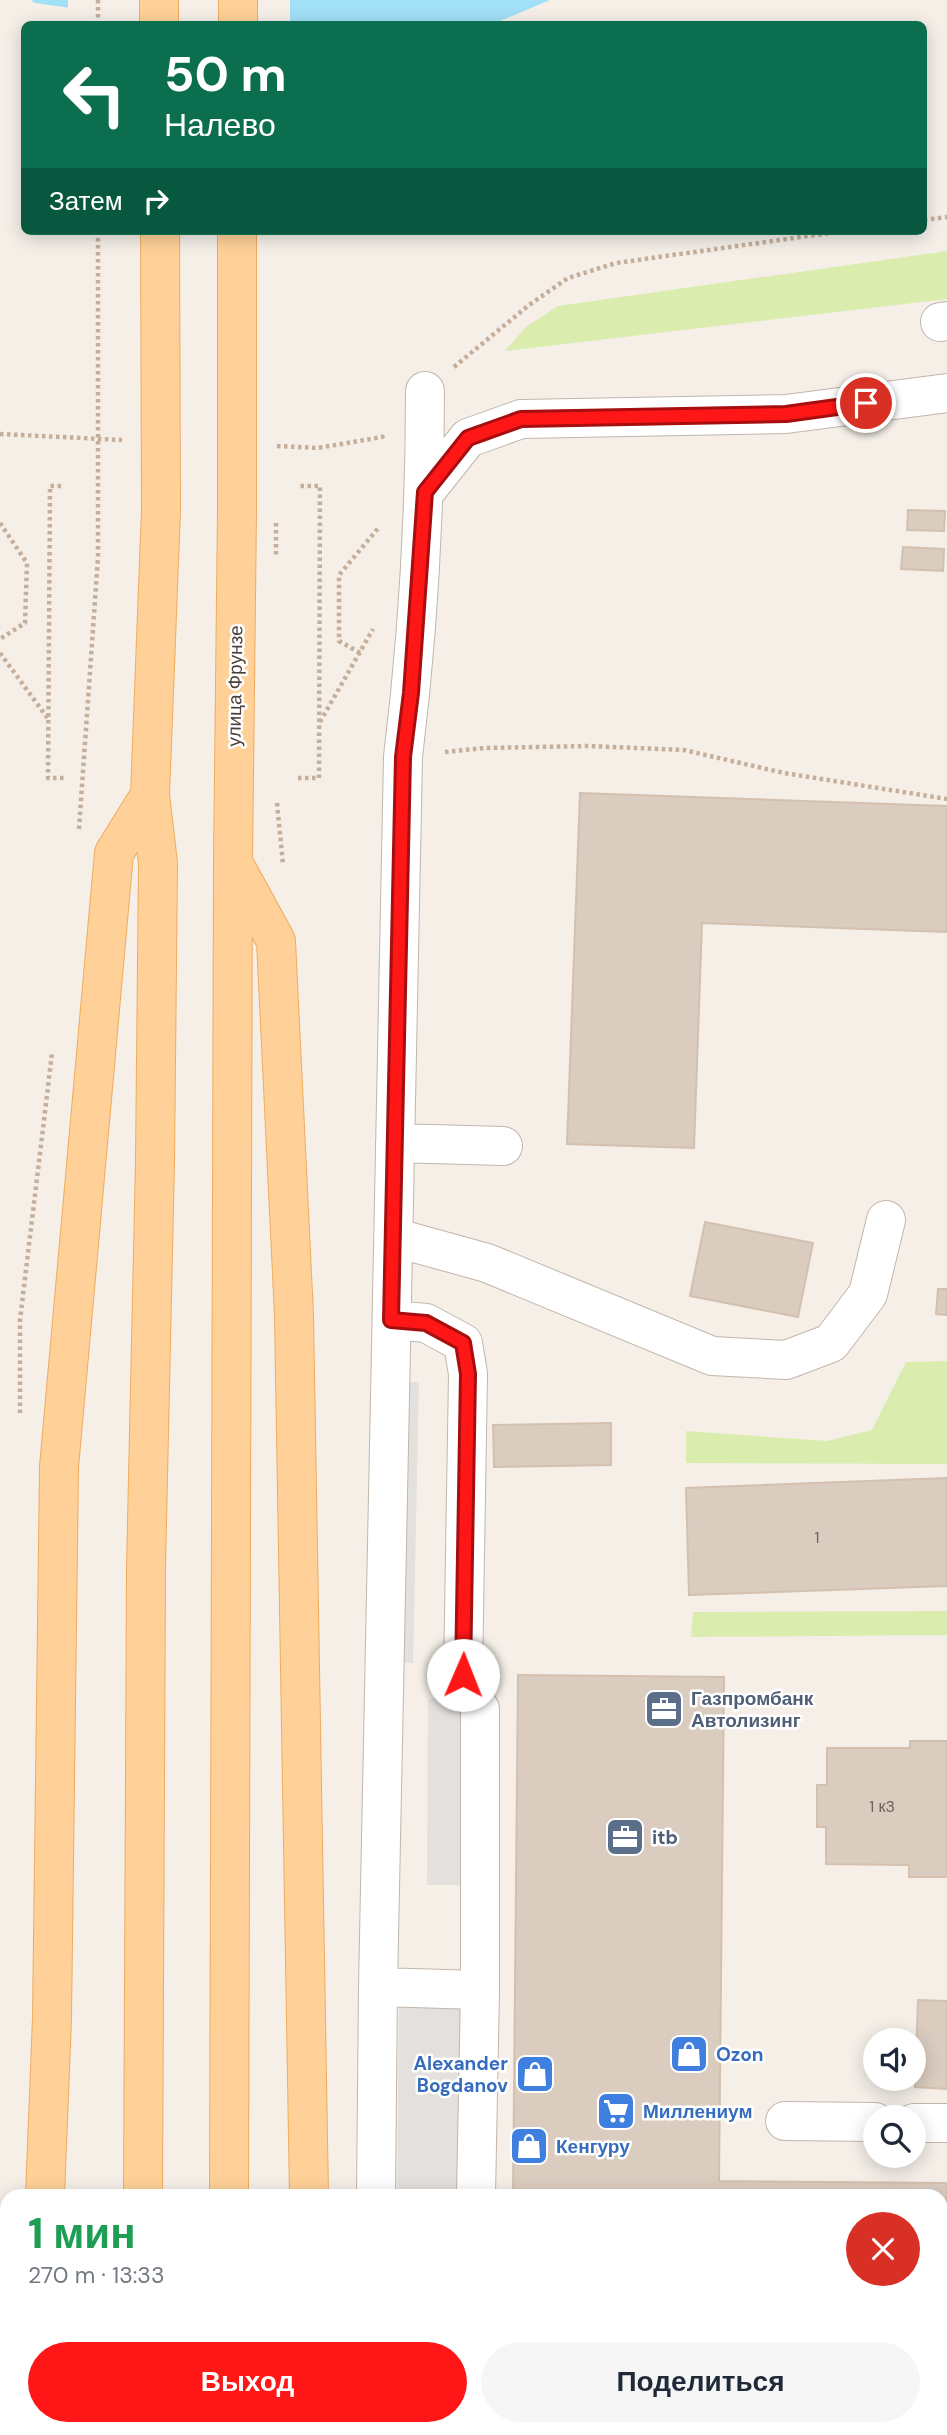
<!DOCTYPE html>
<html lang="ru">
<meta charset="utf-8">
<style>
body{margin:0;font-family:"DM Sans",sans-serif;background:#f6f6f7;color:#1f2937;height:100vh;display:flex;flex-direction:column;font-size:26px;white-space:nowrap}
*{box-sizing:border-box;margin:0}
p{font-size:23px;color:#747a83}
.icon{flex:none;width:38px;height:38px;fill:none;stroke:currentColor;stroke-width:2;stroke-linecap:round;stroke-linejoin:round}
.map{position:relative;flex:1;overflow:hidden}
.side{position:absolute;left:0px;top:2189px;width:948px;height:247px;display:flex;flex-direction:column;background:#fff;border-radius:21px 21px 0 0;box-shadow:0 4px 18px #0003}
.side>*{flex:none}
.hud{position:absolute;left:21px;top:21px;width:906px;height:214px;border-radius:10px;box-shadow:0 4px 18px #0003;background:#0b6e4f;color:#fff;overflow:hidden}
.tools{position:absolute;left:863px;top:2028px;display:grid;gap:14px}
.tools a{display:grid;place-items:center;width:63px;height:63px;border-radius:50%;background:#fff;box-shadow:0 4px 18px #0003;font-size:35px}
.pin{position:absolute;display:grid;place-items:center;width:60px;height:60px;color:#fff;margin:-30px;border:4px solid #fff;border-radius:50%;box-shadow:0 2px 7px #0007}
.me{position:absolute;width:77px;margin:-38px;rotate:1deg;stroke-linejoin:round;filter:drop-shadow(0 0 5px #0008)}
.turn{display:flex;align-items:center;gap:24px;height:147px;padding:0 28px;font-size:32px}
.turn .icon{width:91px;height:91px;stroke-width:2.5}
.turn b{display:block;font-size:49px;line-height:60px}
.then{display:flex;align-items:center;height:66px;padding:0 28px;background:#0003;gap:14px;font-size:26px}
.round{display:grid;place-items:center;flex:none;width:74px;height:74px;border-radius:37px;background:#f6f6f7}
.head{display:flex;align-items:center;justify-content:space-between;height:119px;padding:0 28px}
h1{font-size:42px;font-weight:800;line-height:52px;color:#1e9e55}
.action{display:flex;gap:14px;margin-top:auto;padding:14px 28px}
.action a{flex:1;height:80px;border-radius:42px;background:#ff1617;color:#fff;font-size:28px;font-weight:800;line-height:80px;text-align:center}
.action a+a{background:#f6f6f7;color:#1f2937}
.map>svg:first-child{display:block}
</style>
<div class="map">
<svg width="947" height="2435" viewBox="0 0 947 2435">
<rect width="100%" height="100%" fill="#f5efe8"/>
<path fill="#daecae" d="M 947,251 L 947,299 L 505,351 L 526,327 L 558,306 Z
M 947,1361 L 947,1464 L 686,1463 L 686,1431 L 827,1441 L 872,1430 L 906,1362 Z
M 947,1611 L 947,1635 L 691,1637 L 693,1612 Z"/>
<path fill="#e3e0dd" d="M 392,1382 L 419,1382 L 413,1663 L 387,1663 Z
M 428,1699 L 479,1699 L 477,1885 L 427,1885 Z
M 399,1999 L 462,1999 L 460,2196 L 397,2196 Z
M 394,2429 L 458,2429 L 458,2435 L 394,2435 Z"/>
<path fill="#a1e0f6" d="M 31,0 L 550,0 L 493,24 L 185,24 L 35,3 Z"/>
<path fill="#f5efe8" d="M 68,0 L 290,0 L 290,24 L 160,24 L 68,12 Z"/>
<path fill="#dbccc0" stroke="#d3c0af" stroke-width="2" d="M 908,510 L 945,511 L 944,531 L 907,530 Z
M 903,547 L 944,549 L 943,571 L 901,569 Z
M 580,793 L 947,806 L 947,932 L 702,923 L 694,1148 L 567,1144 Z
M 705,1222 L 813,1243 L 798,1317 L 690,1296 Z
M 938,1289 L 947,1289 L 947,1315 L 936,1314 Z
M 611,1423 L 611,1465 L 494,1467 L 493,1425 Z
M 947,1478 L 947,1586 L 689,1595 L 686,1488 Z
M 518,1675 L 724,1677 L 719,2181 L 947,2183 L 946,2418 L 942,2418 L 942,2196 L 513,2196 Z
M 910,1741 L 947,1741 L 947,1877 L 909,1877 L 909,1865 L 826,1864 L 826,1827 L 817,1827 L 817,1785 L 827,1785 L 827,1748 L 910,1748 Z
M 918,2000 L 947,2001 L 947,2089 L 915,2087 Z
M 942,2418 L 946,2418 L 946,2435 L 716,2435 L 716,2429 L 942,2429 Z
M 510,2429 L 716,2429 L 716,2435 L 568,2435 L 568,2431 Z"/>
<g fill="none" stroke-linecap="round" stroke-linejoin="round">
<defs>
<path id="minor" d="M 940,322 L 947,321
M 425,492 L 468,438 L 521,419 L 786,414 L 947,393
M 395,1143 L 503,1146
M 393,1237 L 487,1263 L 712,1356 L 786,1360 L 831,1343 L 868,1294 L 886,1220
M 392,1320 L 426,1323 L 463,1343 L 468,1374 L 463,1675
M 378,1987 L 480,1990
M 785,2121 L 875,2122
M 914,2123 L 947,2123
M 376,2196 L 378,1987 L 403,757 C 418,635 425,513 425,391
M 476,2196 L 480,1990 L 480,1709
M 375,2435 L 375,2429
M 470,2435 L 470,2429"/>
<path id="major" d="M 159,0 L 159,24
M 238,24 L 238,0
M 235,866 L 276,941 L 294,1315 L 309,2196
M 45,2196 L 52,2018 L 59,1467 L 114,853 L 150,795
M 143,2196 L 146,1568 L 155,1161 L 158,863 L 150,795 L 161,510
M 229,2196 L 233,861 L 237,511
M 299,2429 L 302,2435
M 27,2435 L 27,2429
M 59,2435 L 62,2429
M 141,2435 L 141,2429
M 228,2435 L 228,2429"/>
</defs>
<use href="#minor" stroke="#c2b6aa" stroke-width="40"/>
<use href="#major" stroke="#edac5f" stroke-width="40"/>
<path stroke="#c5af9a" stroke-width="4.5" stroke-dasharray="3.5 3.5" stroke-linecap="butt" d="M 98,0 L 98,24
M 924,220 L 947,217
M 454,367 L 529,305 L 568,278 L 616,263 L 844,231
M 0,434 L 122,440
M 277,446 L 318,448 L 382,437 L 385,434
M 61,486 L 50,486 L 48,778 L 67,778
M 0,523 L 27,563 L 25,623 L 0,639
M 0,653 L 49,720
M 360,653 L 339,641 L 339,575 L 380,526
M 320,722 L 373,629
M 445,752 L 484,748 L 588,746 L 684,750 L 784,773 L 947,799
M 298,778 L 319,778 L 320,486 L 300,486
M 277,803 L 283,864
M 79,829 L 98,557
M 20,1413 L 20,1320 L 52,1053
M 0,2385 L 7,2356"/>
<use href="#minor" stroke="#fff" stroke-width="38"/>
<use href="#major" stroke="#ffd198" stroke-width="38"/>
<defs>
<path id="major-bridge" d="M 160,231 L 161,510
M 237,511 L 237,231"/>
</defs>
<use href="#major-bridge" stroke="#edac5f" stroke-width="40" stroke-linecap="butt"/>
<path stroke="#c5af9a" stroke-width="4.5" stroke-dasharray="3.5 3.5" stroke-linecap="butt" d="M 98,231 L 98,557
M 276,523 L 276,557"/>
<use href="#major-bridge" stroke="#ffd198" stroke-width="38"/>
</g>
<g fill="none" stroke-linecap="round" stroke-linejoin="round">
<defs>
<path id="route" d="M 463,1675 L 468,1374 L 463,1343 L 426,1323 L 391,1320 L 403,757 L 411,693 L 425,492 L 468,438 L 521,419 L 786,414 L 866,403"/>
</defs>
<use href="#route" stroke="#a60e0f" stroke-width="18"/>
<use href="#route" stroke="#ff1617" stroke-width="12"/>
</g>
<defs>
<symbol id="office-square" viewBox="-11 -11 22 22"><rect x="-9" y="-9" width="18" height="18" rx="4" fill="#5c6f8a" stroke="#fff"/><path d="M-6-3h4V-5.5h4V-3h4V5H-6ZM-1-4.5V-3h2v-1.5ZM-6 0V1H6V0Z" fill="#fff"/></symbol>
<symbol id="shop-square" viewBox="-11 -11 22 22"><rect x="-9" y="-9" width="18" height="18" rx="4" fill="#3f7fe0" stroke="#fff"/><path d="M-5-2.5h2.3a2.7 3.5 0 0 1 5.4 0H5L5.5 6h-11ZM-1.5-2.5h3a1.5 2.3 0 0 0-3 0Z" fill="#fff"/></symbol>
<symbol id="supermarket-square" viewBox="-11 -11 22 22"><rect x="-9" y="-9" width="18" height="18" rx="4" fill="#3f7fe0" stroke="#fff"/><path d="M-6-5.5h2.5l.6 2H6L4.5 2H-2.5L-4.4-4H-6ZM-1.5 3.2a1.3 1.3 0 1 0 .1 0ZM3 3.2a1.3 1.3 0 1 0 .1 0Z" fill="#fff"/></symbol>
</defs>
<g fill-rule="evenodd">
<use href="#office-square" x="642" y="1687" width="44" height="44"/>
<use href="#office-square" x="603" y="1815" width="44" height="44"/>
<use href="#shop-square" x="667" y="2032" width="44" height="44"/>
<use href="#shop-square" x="513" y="2052" width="44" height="44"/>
<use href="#supermarket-square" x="594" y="2089" width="44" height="44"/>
<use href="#shop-square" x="507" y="2124" width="44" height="44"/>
</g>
<g text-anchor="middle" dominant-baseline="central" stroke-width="5" stroke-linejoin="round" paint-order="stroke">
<g font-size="16" fill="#6e6258">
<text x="817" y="1537">1</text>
<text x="882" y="1806">1 к3</text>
</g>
<g font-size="19" fill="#4a3f36" stroke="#fff">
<text transform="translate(235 686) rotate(-89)">улица Фрунзе</text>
</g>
<g font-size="19" font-weight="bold" fill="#4e5e75" stroke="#fff" text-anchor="start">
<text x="691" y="1698">Газпромбанк<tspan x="691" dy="22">Автолизинг</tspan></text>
<text x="652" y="1837">itb</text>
</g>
<g font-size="19" font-weight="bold" fill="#366cbe" stroke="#fff" text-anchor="start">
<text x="716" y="2054">Ozon</text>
<text x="508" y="2063" text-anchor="end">Alexander<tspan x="508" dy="22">Bogdanov</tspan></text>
<text x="643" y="2111">Миллениум</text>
<text x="556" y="2146">Кенгуру</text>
</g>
</g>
</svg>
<div class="tools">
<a><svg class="icon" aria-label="sound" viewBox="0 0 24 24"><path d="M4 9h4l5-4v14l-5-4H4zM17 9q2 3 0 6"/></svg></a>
<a><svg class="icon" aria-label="search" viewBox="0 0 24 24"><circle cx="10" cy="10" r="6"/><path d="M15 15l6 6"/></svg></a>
</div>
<div class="pin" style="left:866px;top:403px;background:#d93025"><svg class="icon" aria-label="arrive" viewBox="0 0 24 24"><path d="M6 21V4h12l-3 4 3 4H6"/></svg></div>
<svg class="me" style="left:463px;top:1675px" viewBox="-20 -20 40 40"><circle r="19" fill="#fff"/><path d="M0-13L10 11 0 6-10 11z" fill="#ff1617"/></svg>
<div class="hud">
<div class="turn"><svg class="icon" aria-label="left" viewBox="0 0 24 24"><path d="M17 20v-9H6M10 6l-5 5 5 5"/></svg><div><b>50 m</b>Налево</div></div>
<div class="then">Затем<svg class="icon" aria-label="right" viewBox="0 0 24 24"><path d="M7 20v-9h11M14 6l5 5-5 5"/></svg></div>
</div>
<section class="side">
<div class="head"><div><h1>1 мин</h1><p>270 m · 13:33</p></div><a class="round" style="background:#d93025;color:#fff"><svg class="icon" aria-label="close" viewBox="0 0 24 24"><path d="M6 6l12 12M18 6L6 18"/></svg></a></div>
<div class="action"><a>Выход</a><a>Поделиться</a></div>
</section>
</div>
